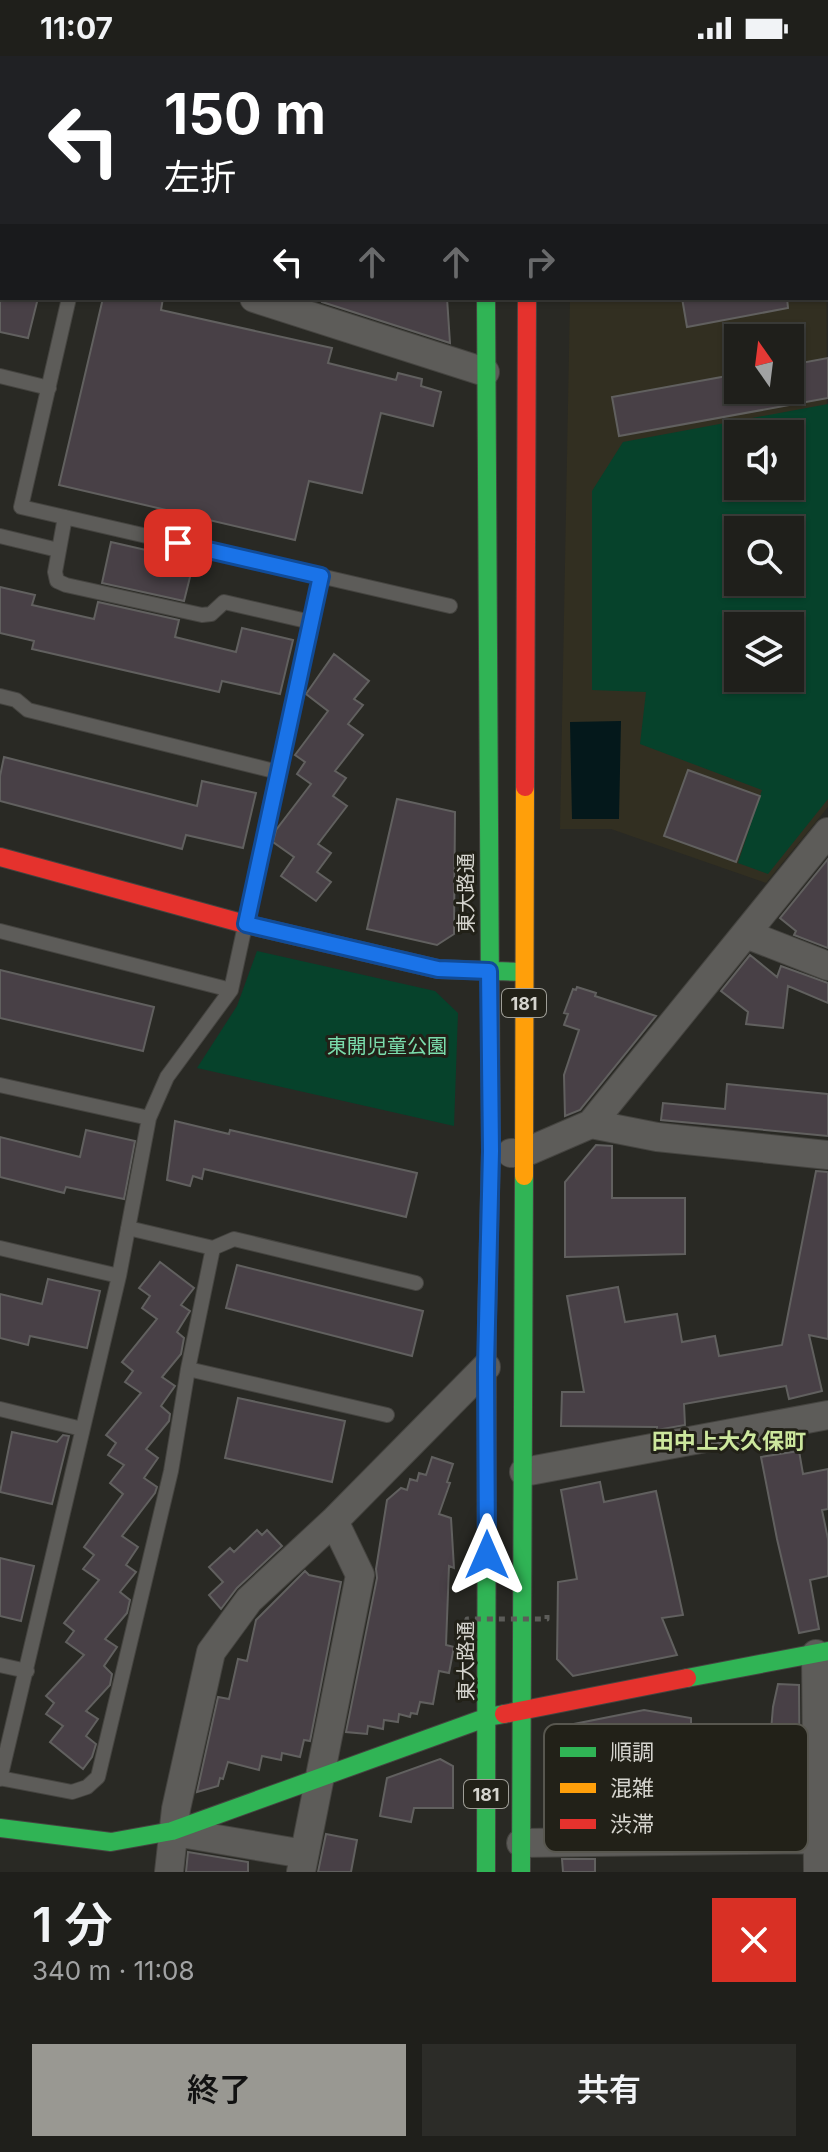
<!DOCTYPE html>
<html lang="ja">
<meta charset="utf-8">
<style>
body{margin:0;font-family:Inter,"Noto Sans JP",sans-serif;background:#2c2c28;color:#f1f3f6;height:100vh;display:flex;flex-direction:column;font-size:30px;white-space:nowrap}
*{box-sizing:border-box;margin:0}
p{font-size:26px;color:#a1a2a3}
.icon{flex:none;width:44px;height:44px;fill:none;stroke:currentColor;stroke-width:2;stroke-linecap:round;stroke-linejoin:round}
.map{position:relative;height:1816px;overflow:hidden}
.drawer{display:flex;flex-direction:column;background:#1f1f1b;flex:1}
.drawer>*{flex:none}
.guide{position:absolute;left:0px;top:0px;width:828px;height:244px;box-shadow:0 2px 6px #0004,0 0 0 2px #3c3d3a;background:#202124;color:#fff;overflow:hidden}
.needle{width:52px;rotate:346deg}
.fabs{position:absolute;left:724px;top:268px;display:grid;gap:16px}
.fabs a{display:grid;place-items:center;width:80px;height:80px;border-radius:0px;background:#1f1f1b;box-shadow:0 2px 6px #0004,0 0 0 2px #3c3d3a;font-size:40px}
.pin{position:absolute;display:grid;place-items:center;width:68px;height:68px;color:#fff;margin:-34px;border-radius:16px;box-shadow:0 4px 12px #0006}
.me{position:absolute;width:88px;margin:-44px;rotate:0deg;stroke-linejoin:round;filter:drop-shadow(0 0 6px #0008)}
.turn{display:flex;align-items:center;gap:28px;height:168px;padding:0 32px;font-size:36px}
.turn .icon{width:104px;height:104px;stroke-width:2.5}
.turn b{display:block;font-size:56px;line-height:68px}
.lanes{display:flex;align-items:center;height:76px;padding:0 32px;background:#0003;justify-content:center;gap:40px;direction:ltr}
.lanes .off{opacity:.35}
.round{display:grid;place-items:center;flex:none;width:84px;height:84px;border-radius:0px;background:#2c2c28}
.headline{display:flex;align-items:center;justify-content:space-between;height:136px;padding:0 32px}
h1{font-size:48px;font-weight:600;line-height:60px}
.primary-button{display:flex;gap:16px;margin-top:auto;padding:16px 32px}
.primary-button a{flex:1;height:92px;border-radius:0px;background:#999892;color:#111;font-size:32px;font-weight:600;line-height:92px;text-align:center}
.primary-button a+a{background:#2c2c28;color:#f1f3f6}
.status{display:flex;justify-content:space-between;align-items:center;height:56px;padding:0 40px;background:#1f1f1b;direction:ltr}
.status svg{height:22px;fill:currentColor}
.map>svg:first-child{display:block}
</style>
<div class="status"><b>11:07</b><svg viewBox="0 0 49 12"><path d="M0 12V9h3v3zM5 12V6h3v6zM10 12V3h3v9zM15 12V0h3v12zM26 1h20v11H26zM47 4h2v5h-2z"/></svg></div>
<div class="map">
<svg width="828" height="1816" viewBox="0 0 828 1816">
<rect width="100%" height="100%" fill="#292924"/>
<path fill="#322f21" fill-rule="evenodd" d="M 826,77 L 828,751 L 766,827 L 611,773 L 560,773 L 570,242 L 826,242 ZM 738,282 L 790,282 L 790,334 L 738,334 ZM 738,378 L 790,378 L 790,430 L 738,430 ZM 738,474 L 790,474 L 790,526 L 738,526 ZM 738,570 L 790,570 L 790,622 L 738,622 Z"/>
<path fill="#06422b" fill-rule="evenodd" d="M 828,348 L 828,743 L 768,818 L 738,807 L 762,734 L 640,688 L 646,636 L 592,634 L 592,435 L 623,386 ZM 738,378 L 790,378 L 790,430 L 738,430 ZM 738,474 L 790,474 L 790,526 L 738,526 ZM 738,570 L 790,570 L 790,622 L 738,622 Z
M 257,895 L 435,935 L 458,957 L 454,1070 L 197,1012 L 237,950 Z"/>
<path fill="#04181b" d="M 621,665 L 619,763 L 572,763 L 570,666 Z"/>
<path fill="#484046" stroke="#61605f" stroke-width="2" d="M 0,242 L 38,242 L 28,282 L 0,276 Z
M 103,242 L 163,242 L 161,254 L 332,292 L 328,307 L 396,324 L 398,317 L 422,323 L 421,330 L 441,336 L 433,370 L 381,357 L 362,437 L 309,425 L 295,484 L 59,429 Z
M 323,242 L 447,242 L 450,287 L 322,246 Z
M 682,242 L 787,242 L 788,252 L 687,271 Z
M 828,302 L 828,342 L 619,380 L 612,341 L 738,318 L 738,334 L 790,334 L 790,309 Z
M 111,486 L 194,505 L 184,545 L 102,527 Z
M 0,531 L 35,539 L 32,549 L 94,563 L 98,546 L 179,564 L 175,581 L 236,596 L 242,572 L 293,584 L 280,638 L 222,625 L 219,636 L 32,593 L 34,585 L 0,577 Z
M 334,598 L 369,625 L 354,643 L 363,649 L 348,668 L 363,679 L 335,715 L 346,722 L 333,740 L 347,750 L 318,788 L 331,797 L 317,816 L 331,826 L 316,845 L 281,820 L 294,801 L 273,786 L 276,774 L 311,728 L 297,718 L 305,706 L 295,699 L 328,655 L 306,638 Z
M 4,701 L 197,750 L 202,725 L 256,737 L 243,792 L 186,779 L 182,793 L 0,745 L 0,720 Z
M 688,714 L 760,740 L 736,806 L 664,780 Z
M 397,743 L 455,756 L 454,878 L 437,889 L 367,873 Z
M 828,803 L 828,892 L 794,879 L 796,875 L 780,862 Z
M 750,899 L 777,921 L 781,910 L 828,927 L 828,947 L 788,930 L 783,972 L 746,968 L 748,956 L 721,935 Z
M 0,914 L 154,951 L 143,995 L 0,962 Z
M 577,931 L 596,937 L 595,940 L 656,960 L 580,1054 L 565,1060 L 564,1019 L 579,974 L 564,969 L 568,958 L 564,957 L 573,933 L 576,934 Z
M 727,1028 L 828,1038 L 828,1080 L 661,1064 L 663,1047 L 725,1053 Z
M 175,1065 L 229,1078 L 230,1074 L 417,1117 L 406,1161 L 204,1113 L 202,1123 L 193,1120 L 190,1130 L 167,1124 Z
M 86,1074 L 135,1085 L 124,1143 L 66,1131 L 64,1137 L 0,1121 L 0,1081 L 80,1101 Z
M 596,1089 L 612,1090 L 612,1142 L 685,1142 L 685,1198 L 565,1201 L 565,1126 Z
M 816,1115 L 828,1116 L 828,1283 L 809,1279 L 822,1335 L 789,1343 L 786,1330 L 684,1348 L 685,1369 L 657,1374 L 657,1371 L 561,1370 L 562,1336 L 584,1336 L 567,1240 L 618,1231 L 625,1266 L 677,1258 L 682,1286 L 715,1280 L 719,1300 L 782,1289 Z
M 160,1206 L 194,1232 L 181,1249 L 190,1255 L 177,1276 L 184,1282 L 181,1298 L 162,1321 L 175,1330 L 161,1350 L 170,1358 L 169,1365 L 146,1393 L 158,1402 L 144,1422 L 157,1431 L 155,1437 L 122,1480 L 138,1491 L 126,1509 L 136,1516 L 120,1536 L 130,1544 L 127,1557 L 105,1583 L 117,1591 L 104,1610 L 112,1618 L 110,1629 L 86,1655 L 98,1663 L 86,1680 L 96,1688 L 92,1701 L 83,1713 L 50,1686 L 63,1670 L 46,1658 L 54,1647 L 46,1640 L 84,1599 L 66,1586 L 74,1575 L 64,1567 L 99,1524 L 83,1513 L 94,1499 L 84,1491 L 123,1438 L 110,1427 L 124,1409 L 108,1399 L 116,1387 L 106,1379 L 141,1337 L 125,1326 L 133,1315 L 122,1306 L 157,1263 L 142,1252 L 150,1240 L 139,1232 Z
M 237,1209 L 423,1255 L 412,1300 L 226,1252 Z
M 48,1223 L 100,1235 L 87,1292 L 30,1280 L 28,1289 L 0,1282 L 0,1238 L 42,1248 Z
M 238,1342 L 345,1365 L 332,1426 L 225,1402 Z
M 12,1376 L 57,1386 L 63,1379 L 69,1380 L 52,1448 L 0,1436 Z
M 799,1395 L 803,1418 L 828,1413 L 828,1453 L 822,1454 L 828,1483 L 828,1520 L 810,1524 L 819,1573 L 799,1577 L 777,1483 L 761,1401 Z
M 432,1401 L 453,1408 L 447,1426 L 450,1427 L 439,1458 L 451,1462 L 454,1512 L 449,1510 L 446,1589 L 454,1591 L 449,1617 L 439,1615 L 433,1648 L 420,1646 L 417,1658 L 411,1657 L 410,1661 L 399,1658 L 398,1666 L 384,1664 L 383,1673 L 368,1670 L 367,1678 L 346,1676 L 377,1522 L 376,1513 L 387,1444 L 401,1432 L 407,1434 L 410,1423 L 417,1425 L 419,1417 L 426,1419 Z
M 600,1426 L 604,1446 L 656,1435 L 683,1559 L 662,1562 L 677,1599 L 573,1620 L 557,1603 L 558,1526 L 577,1523 L 561,1434 Z
M 257,1474 L 262,1479 L 267,1474 L 282,1490 L 237,1532 L 221,1553 L 209,1539 L 223,1526 L 209,1511 L 230,1492 L 234,1496 Z
M 0,1502 L 34,1510 L 21,1565 L 0,1560 Z
M 305,1515 L 309,1519 L 341,1526 L 310,1685 L 304,1684 L 300,1701 L 282,1697 L 281,1704 L 262,1700 L 259,1714 L 228,1706 L 223,1723 L 220,1722 L 218,1730 L 197,1736 L 218,1641 L 229,1643 L 238,1603 L 247,1605 L 256,1564 Z
M 778,1628 L 799,1629 L 800,1758 L 762,1759 L 762,1748 L 730,1749 L 729,1699 L 769,1698 L 773,1651 Z
M 644,1654 L 691,1662 L 692,1766 L 664,1767 L 664,1754 L 594,1743 L 594,1769 L 562,1769 L 561,1739 L 546,1736 L 546,1725 L 609,1722 L 561,1683 L 574,1668 Z
M 440,1703 L 453,1710 L 453,1752 L 414,1752 L 411,1766 L 380,1760 L 387,1722 Z
M 326,1778 L 357,1784 L 351,1816 L 318,1816 Z
M 188,1796 L 248,1806 L 248,1816 L 186,1816 Z
M 562,1803 L 595,1803 L 595,1816 L 563,1816 Z"/>
<g fill="none" stroke-linecap="round" stroke-linejoin="round">
<defs>
<path id="lane" d="M 0,201 L 2,202
M 69,242 L 21,451 L 450,550
M 0,320 L 49,332
M 65,461 L 55,516 L 57,525 L 66,529 L 202,559 L 211,558 L 224,546 L 311,566
M 0,480 L 58,494
M 0,640 L 16,644 L 28,654 L 278,716
M 0,875 L 231,934
M 0,1029 L 149,1062
M 128,1172 L 213,1192 L 234,1183 L 416,1227
M 0,1192 L 119,1220
M 188,1313 L 387,1359
M 0,1353 L 82,1373
M 0,1609 L 27,1615
M 0,1722 L 72,1736 L 87,1731 L 98,1721 L 171,1415 L 188,1313 L 213,1192
M 0,1723 L 119,1220 L 149,1062 L 167,1021 L 231,934 L 321,520"/>
<path id="street" d="M 135,2 L 135,0
M 0,160 L 2,160
M 254,242 L 485,316
M 746,878 L 828,910
M 591,1068 L 657,1081 L 828,1099
M 511,1097 L 524,1097 L 591,1068 L 828,776
M 524,1416 L 828,1359
M 816,1598 L 818,1816
M 175,1776 L 304,1798
M 521,1787 L 828,1783
M 169,1816 L 176,1753 L 211,1596 L 249,1544 L 334,1465
M 301,1816 L 360,1519 L 334,1465 L 486,1311"/>
<path id="fast" d="M 276,0 L 281,2
M 393,0 L 399,2
M 509,0 L 509,2
M 791,2 L 801,0
M 486,242 L 490,943
M 245,868 L 438,913 L 522,916
M 687,1622 L 828,1595
M 0,1772 L 111,1786 L 172,1775 L 488,1661 L 504,1658
M 486,1816 L 487,1262
M 521,1816 L 524,1120"/>
<path id="slow" d="M 524,1120 L 525,731
M 487,1262 L 491,1095 L 490,943"/>
<path id="jam" d="M 826,33 L 828,32
M 525,731 L 527,242
M 0,801 L 245,868
M 504,1658 L 687,1622"/>
</defs>
<use href="#lane" stroke="#454440" stroke-width="16"/>
<use href="#street" stroke="#454440" stroke-width="30"/>
<use href="#fast" stroke="#454440" stroke-width="20"/>
<use href="#slow" stroke="#454440" stroke-width="20"/>
<use href="#jam" stroke="#454440" stroke-width="20"/>
<use href="#lane" stroke="#5d5c59" stroke-width="14"/>
<use href="#street" stroke="#5d5c59" stroke-width="28"/>
<use href="#fast" stroke="#30b455" stroke-width="18"/>
<use href="#slow" stroke="#ff9f0a" stroke-width="18"/>
<use href="#jam" stroke="#e5322d" stroke-width="18"/>
<path stroke="#5c5c59" stroke-width="5" stroke-dasharray="6 6" stroke-linecap="butt" d="M 466,1567 L 467,1563 L 547,1563 L 547,1559"/>
</g>
<g fill="none" stroke-linecap="round" stroke-linejoin="round">
<defs>
<path id="route" d="M 178,487 L 321,520 L 246,868 L 438,913 L 489,915 L 491,1095 L 486,1311 L 487,1499"/>
</defs>
<use href="#route" stroke="#114b97" stroke-width="20"/>
<use href="#route" stroke="#1a73e8" stroke-width="14"/>
</g>
<g text-anchor="middle" dominant-baseline="central" stroke-width="6" stroke-linejoin="round" paint-order="stroke">
<g fill="#222118" stroke="#9f9e97" stroke-width="2">
<rect x="502" y="933" width="44" height="28" rx="6"/>
<rect x="464" y="1724" width="44" height="28" rx="6"/>
</g>
<g font-size="18" font-weight="bold" fill="#d5d4ce">
<text x="524" y="947">181</text>
<text x="486" y="1738">181</text>
</g>
<g font-size="20" fill="#d5d4ce" stroke="#222118">
<text transform="translate(466 837) rotate(-90)">東大路通</text>
<text transform="translate(466 1605) rotate(-90)">東大路通</text>
</g>
<g font-size="20" fill="#7bdead" stroke="#222118">
<text x="387" y="990">東開児童公園</text>
</g>
<g font-size="22" font-weight="bold" fill="#cce79d" stroke="#222118">
<text x="729" y="1385">田中上大久保町</text>
</g>
</g>
<rect x="544" y="1668" width="264" height="128" rx="12" fill="#222118" stroke="#58574f" stroke-width="2"/>
<rect x="560" y="1691" width="36" height="10" fill="#30b455"/>
<rect x="560" y="1727" width="36" height="10" fill="#ff9f0a"/>
<rect x="560" y="1763" width="36" height="10" fill="#e5322d"/>
<g font-size="22" fill="#d5d4ce">
<text x="610" y="1704">順調</text>
<text x="610" y="1740">混雑</text>
<text x="610" y="1776">渋滞</text>
</g>
</svg>
<div class="fabs">
<a><svg class="needle" viewBox="-14 -14 28 28"><path d="M0-13l5 13h-10z" fill="#e53935"/><path d="M0 13l5-13h-10z" fill="#a1a2a3"/></svg></a>
<a><svg class="icon" aria-label="sound" viewBox="0 0 24 24"><path d="M4 9h4l5-4v14l-5-4H4zM17 9q2 3 0 6"/></svg></a>
<a><svg class="icon" aria-label="search" viewBox="0 0 24 24"><circle cx="10" cy="10" r="6"/><path d="M15 15l6 6"/></svg></a>
<a><svg class="icon" aria-label="layers" viewBox="0 0 24 24"><path d="M12 4l9 5-9 5-9-5zM3 14l9 5 9-5"/></svg></a>
</div>
<div class="pin" style="left:178px;top:487px;background:#d93025"><svg class="icon" aria-label="arrive" viewBox="0 0 24 24"><path d="M6 21V4h12l-3 4 3 4H6"/></svg></div>
<svg class="me" style="left:487px;top:1499px" viewBox="-20 -20 40 40"><path d="M0-17L14 15 0 8-14 15z" fill="#1a73e8" stroke="#fff" stroke-width="4"/></svg>
<div class="guide">
<div class="turn"><svg class="icon" aria-label="left" viewBox="0 0 24 24"><path d="M17 20v-9H6M10 6l-5 5 5 5"/></svg><div><b>150 m</b>左折</div></div>
<div class="lanes"><svg class="icon" aria-label="left" viewBox="0 0 24 24"><path d="M17 20v-9H6M10 6l-5 5 5 5"/></svg><svg class="icon off" aria-label="ahead" viewBox="0 0 24 24"><path d="M12 20V5M6 11l6-6 6 6"/></svg><svg class="icon off" aria-label="ahead" viewBox="0 0 24 24"><path d="M12 20V5M6 11l6-6 6 6"/></svg><svg class="icon off" aria-label="right" viewBox="0 0 24 24"><path d="M7 20v-9h11M14 6l5 5-5 5"/></svg></div>
</div>
</div>
<section class="drawer">
<div class="headline"><div><h1>1 分</h1><p>340 m · 11:08</p></div><a class="round" style="background:#d93025;color:#fff"><svg class="icon" aria-label="close" viewBox="0 0 24 24"><path d="M6 6l12 12M18 6L6 18"/></svg></a></div>
<div class="primary-button"><a>終了</a><a>共有</a></div>
</section>
